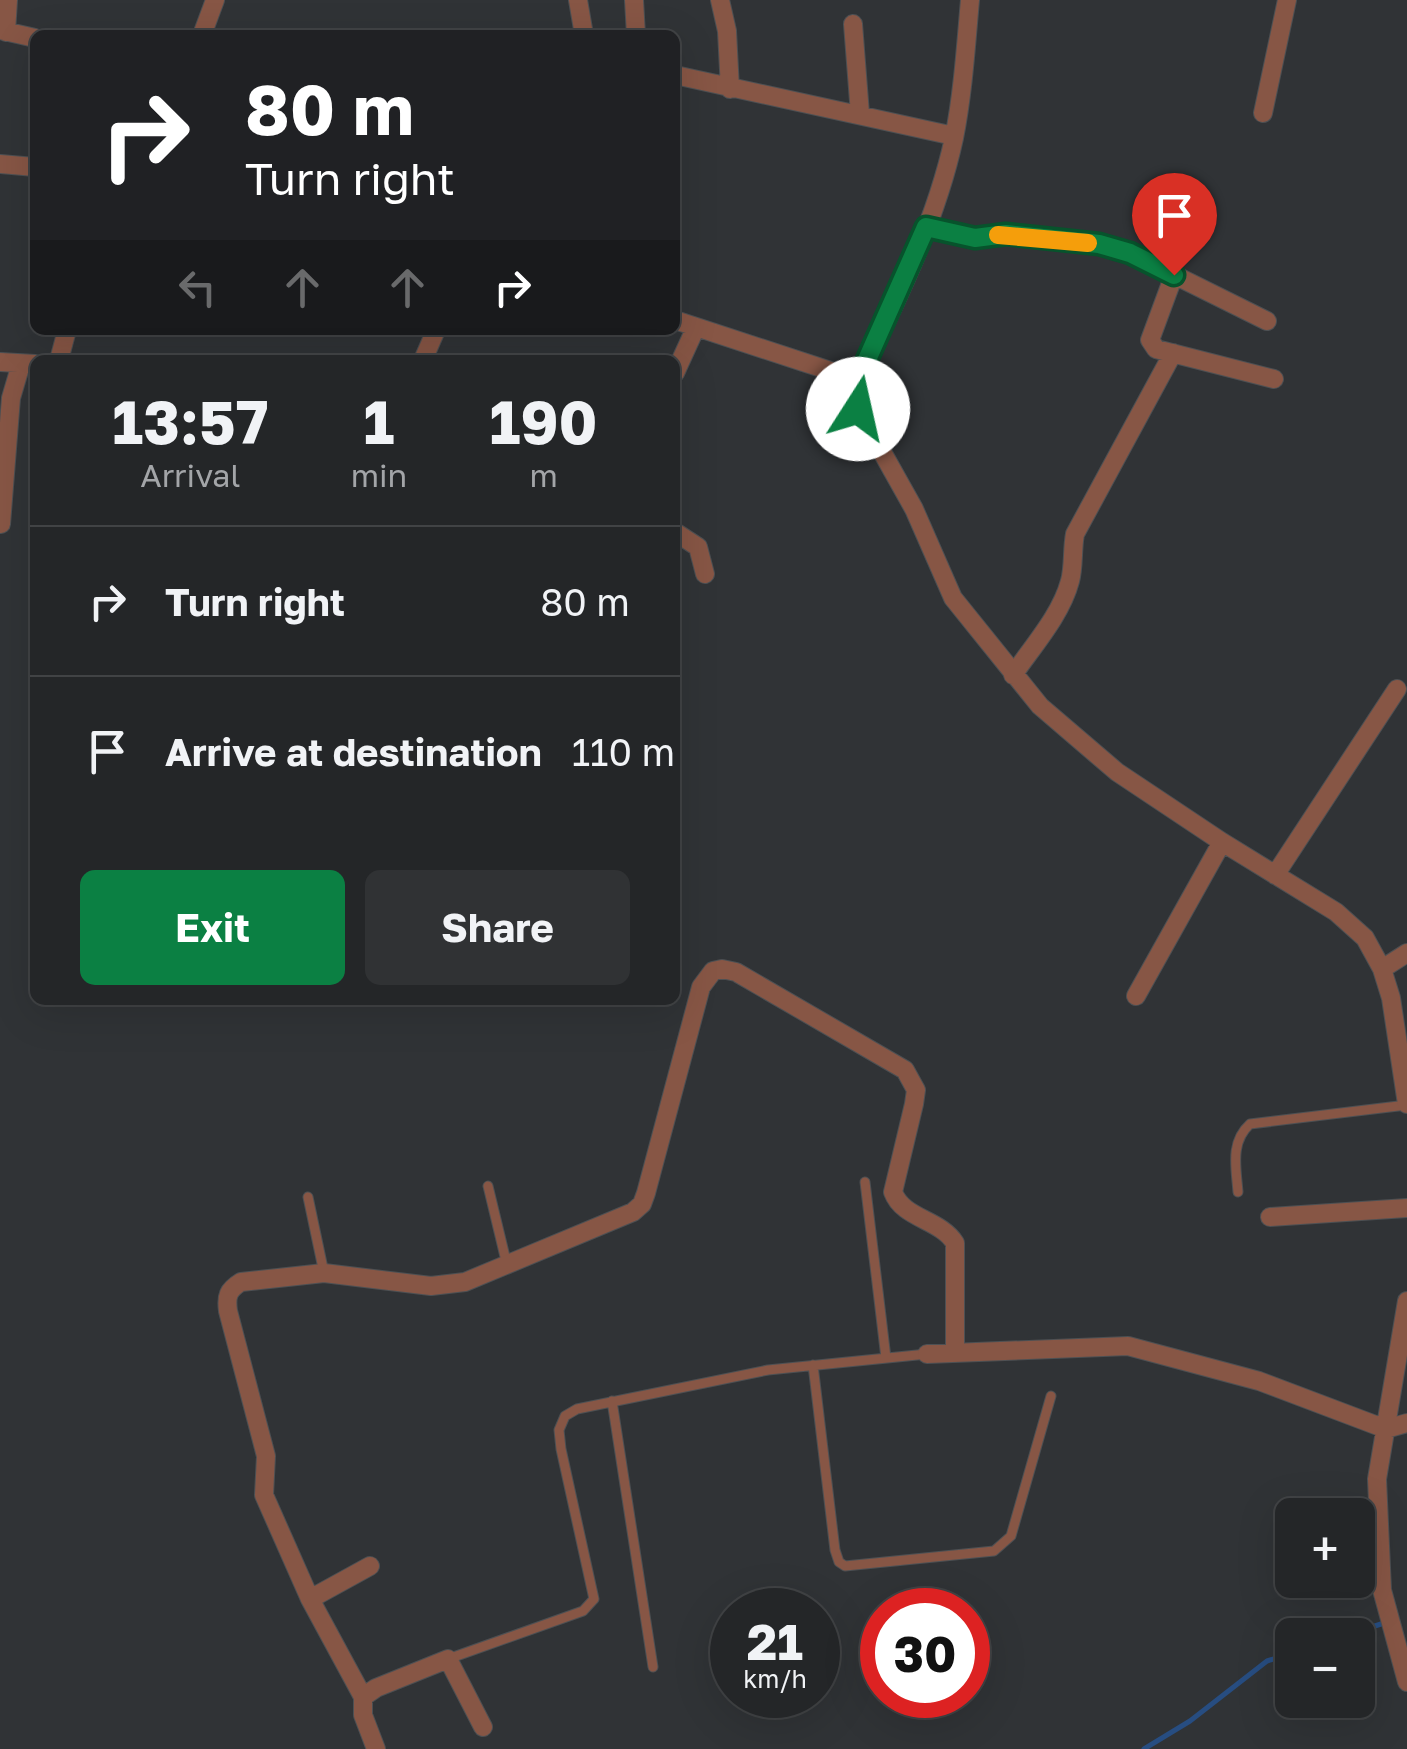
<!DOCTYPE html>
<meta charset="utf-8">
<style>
body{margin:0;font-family:"Golos Text",sans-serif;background:#303234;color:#f1f3f6;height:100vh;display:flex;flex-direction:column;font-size:38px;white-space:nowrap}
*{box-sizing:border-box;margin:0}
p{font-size:32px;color:#a3a5a8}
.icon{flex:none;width:55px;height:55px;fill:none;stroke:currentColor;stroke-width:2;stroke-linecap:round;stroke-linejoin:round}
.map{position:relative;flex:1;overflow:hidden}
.side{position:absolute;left:30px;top:355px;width:650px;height:650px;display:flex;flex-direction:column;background:#242628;border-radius:15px;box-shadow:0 10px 40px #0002,0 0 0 2px #414345}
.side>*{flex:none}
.top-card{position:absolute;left:30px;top:30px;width:650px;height:305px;border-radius:15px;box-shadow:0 10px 40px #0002,0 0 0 2px #414345;background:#202124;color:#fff;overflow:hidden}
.tools{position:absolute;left:1275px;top:1498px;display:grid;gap:20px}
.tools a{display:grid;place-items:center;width:100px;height:100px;border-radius:15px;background:#242628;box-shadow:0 10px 40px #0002,0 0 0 2px #414345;font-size:50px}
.speed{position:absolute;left:710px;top:1588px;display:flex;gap:20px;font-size:50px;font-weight:700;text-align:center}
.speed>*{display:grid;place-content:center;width:130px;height:130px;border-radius:50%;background:#242628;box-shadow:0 10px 40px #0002,0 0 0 2px #414345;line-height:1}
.speed small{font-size:25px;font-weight:400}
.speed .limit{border:15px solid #d22;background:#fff;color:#111}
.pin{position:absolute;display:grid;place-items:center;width:85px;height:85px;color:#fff;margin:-102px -42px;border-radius:50% 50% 50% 0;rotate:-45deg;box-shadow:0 0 10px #0007}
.pin .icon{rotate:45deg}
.me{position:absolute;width:110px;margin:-55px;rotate:10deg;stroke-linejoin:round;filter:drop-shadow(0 0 8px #0008)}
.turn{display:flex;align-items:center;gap:35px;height:210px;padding:0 50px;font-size:45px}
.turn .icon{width:130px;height:130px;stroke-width:2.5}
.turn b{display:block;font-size:70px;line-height:85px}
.lanes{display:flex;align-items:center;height:95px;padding:0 50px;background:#0003;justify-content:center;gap:50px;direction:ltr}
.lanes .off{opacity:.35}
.eta{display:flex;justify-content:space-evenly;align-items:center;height:170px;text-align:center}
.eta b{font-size:60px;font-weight:700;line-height:70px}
.primary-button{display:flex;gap:20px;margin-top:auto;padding:20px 50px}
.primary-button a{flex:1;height:115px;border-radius:15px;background:#0b8043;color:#fff;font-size:40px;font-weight:700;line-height:115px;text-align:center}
.primary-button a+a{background:#303234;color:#f1f3f6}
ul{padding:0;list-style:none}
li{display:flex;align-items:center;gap:30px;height:150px;padding:0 50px;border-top:2px solid #414345}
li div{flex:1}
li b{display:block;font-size:38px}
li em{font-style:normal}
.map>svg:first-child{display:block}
</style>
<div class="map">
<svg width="1407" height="1749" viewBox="0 0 1407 1749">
<rect width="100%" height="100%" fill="#303336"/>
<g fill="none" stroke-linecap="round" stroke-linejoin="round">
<path stroke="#274d81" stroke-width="5" d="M 1347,1635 L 1381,1624
M 1144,1749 L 1190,1721 L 1267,1661 L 1292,1653"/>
<defs>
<path id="service" d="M 865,1182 L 886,1358
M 488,1186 L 507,1265
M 1238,1192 C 1236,1167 1230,1142 1250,1124 L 1407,1105
M 308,1197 L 324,1273
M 813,1365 L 835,1550 L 839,1562 L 845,1566 L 994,1551 L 1011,1536 L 1051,1396
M 612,1401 L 653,1667
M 448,1659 L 583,1611 L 594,1599 L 561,1449 L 559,1430 L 565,1416 L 577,1409 L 768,1370 L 927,1354"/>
<path id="minor" d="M 578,0 L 584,35
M 634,0 L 636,35
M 720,0 L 727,31 L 730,89
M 970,0 C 966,45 963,93 954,138 C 936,222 895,304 858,380 L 855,393 L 858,409 L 914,509 L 953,598 L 1040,706 L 1117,772 L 1222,842 L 1336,912 L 1365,938 L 1382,969 L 1391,998 L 1407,1104
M 853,24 L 860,114
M 0,30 L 35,38
M 6,32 L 8,0
M 202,35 L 215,0
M 675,75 L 954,136
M 1263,113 L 1287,0
M 0,164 L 35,167
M 926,227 L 975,238 L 1006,234 L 1099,244 L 1130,253 L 1267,321
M 1174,275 L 1150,340 L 1156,349 L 1274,379
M 675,320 L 858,380
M 59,360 L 67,330
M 423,360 L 436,330
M 0,362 L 35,364
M 675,373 L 696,327
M 1,524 L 11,398 L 21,364
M 675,532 L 698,547 L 705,574
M 1013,675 C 1033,646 1061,615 1070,581 C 1074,567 1072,549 1075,534 L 1173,353
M 1275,875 L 1397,689
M 1382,969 L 1407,953
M 1136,996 L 1222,842
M 1270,1217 L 1407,1208
M 1407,1301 L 1377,1479 L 1382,1590 L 1407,1682
M 927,1354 L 1128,1346 L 1259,1381 L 1386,1429 L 1407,1423
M 370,1566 L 310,1599 L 264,1495 L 266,1456 L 228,1311 C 226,1296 228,1290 241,1282 L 324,1273 L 431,1286 L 465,1282 L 633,1212 L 642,1204 L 646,1193 L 701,987 L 713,971 L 722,969 L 736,972 L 905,1070 L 916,1090 L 914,1104 L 893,1192 C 903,1219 940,1219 955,1243 L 955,1351
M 310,1599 L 363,1697
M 376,1749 L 363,1715 L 363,1697 L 376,1688 L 448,1659 L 483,1727"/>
</defs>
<use href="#service" stroke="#4d5053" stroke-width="11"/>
<use href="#minor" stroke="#4d5053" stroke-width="20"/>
<use href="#service" stroke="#875645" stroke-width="9"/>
<use href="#minor" stroke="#875645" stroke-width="18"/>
</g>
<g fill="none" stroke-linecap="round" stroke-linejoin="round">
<defs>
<path id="route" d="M 858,409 L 855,393 L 858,380 L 926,227 L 975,238 L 1006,234 L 1099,244 L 1130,253 L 1174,275"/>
</defs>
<use href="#route" stroke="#07532c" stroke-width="25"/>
<use href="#route" stroke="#0b8043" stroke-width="18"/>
<path stroke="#f59e0b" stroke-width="18" d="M 998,235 L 1088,243"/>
</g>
</svg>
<div class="tools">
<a>+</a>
<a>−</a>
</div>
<div class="speed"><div>21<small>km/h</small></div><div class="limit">30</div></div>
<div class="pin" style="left:1174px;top:275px;background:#d93025"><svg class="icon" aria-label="arrive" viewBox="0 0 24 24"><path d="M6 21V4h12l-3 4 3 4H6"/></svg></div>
<svg class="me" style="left:858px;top:409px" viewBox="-20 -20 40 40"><circle r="19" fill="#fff"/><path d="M0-13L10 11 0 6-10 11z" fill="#0b8043"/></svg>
<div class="top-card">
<div class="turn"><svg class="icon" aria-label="right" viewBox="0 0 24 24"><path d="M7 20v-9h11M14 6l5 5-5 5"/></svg><div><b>80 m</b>Turn right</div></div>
<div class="lanes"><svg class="icon off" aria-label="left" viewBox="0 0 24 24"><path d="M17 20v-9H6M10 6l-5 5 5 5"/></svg><svg class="icon off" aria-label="ahead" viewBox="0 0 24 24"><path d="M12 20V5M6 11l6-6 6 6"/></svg><svg class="icon off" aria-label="ahead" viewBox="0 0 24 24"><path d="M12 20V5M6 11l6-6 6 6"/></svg><svg class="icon" aria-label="right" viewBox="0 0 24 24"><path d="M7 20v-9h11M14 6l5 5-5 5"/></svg></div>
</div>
<section class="side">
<div class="eta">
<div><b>13:57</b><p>Arrival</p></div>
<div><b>1</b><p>min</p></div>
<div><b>190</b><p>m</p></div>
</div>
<ul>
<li><svg class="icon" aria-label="right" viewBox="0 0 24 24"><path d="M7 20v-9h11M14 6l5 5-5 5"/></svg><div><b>Turn right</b></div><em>80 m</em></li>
<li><svg class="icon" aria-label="arrive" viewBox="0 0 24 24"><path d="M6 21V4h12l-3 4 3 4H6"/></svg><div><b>Arrive at destination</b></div><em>110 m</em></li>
</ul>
<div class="primary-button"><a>Exit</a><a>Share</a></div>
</section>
</div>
